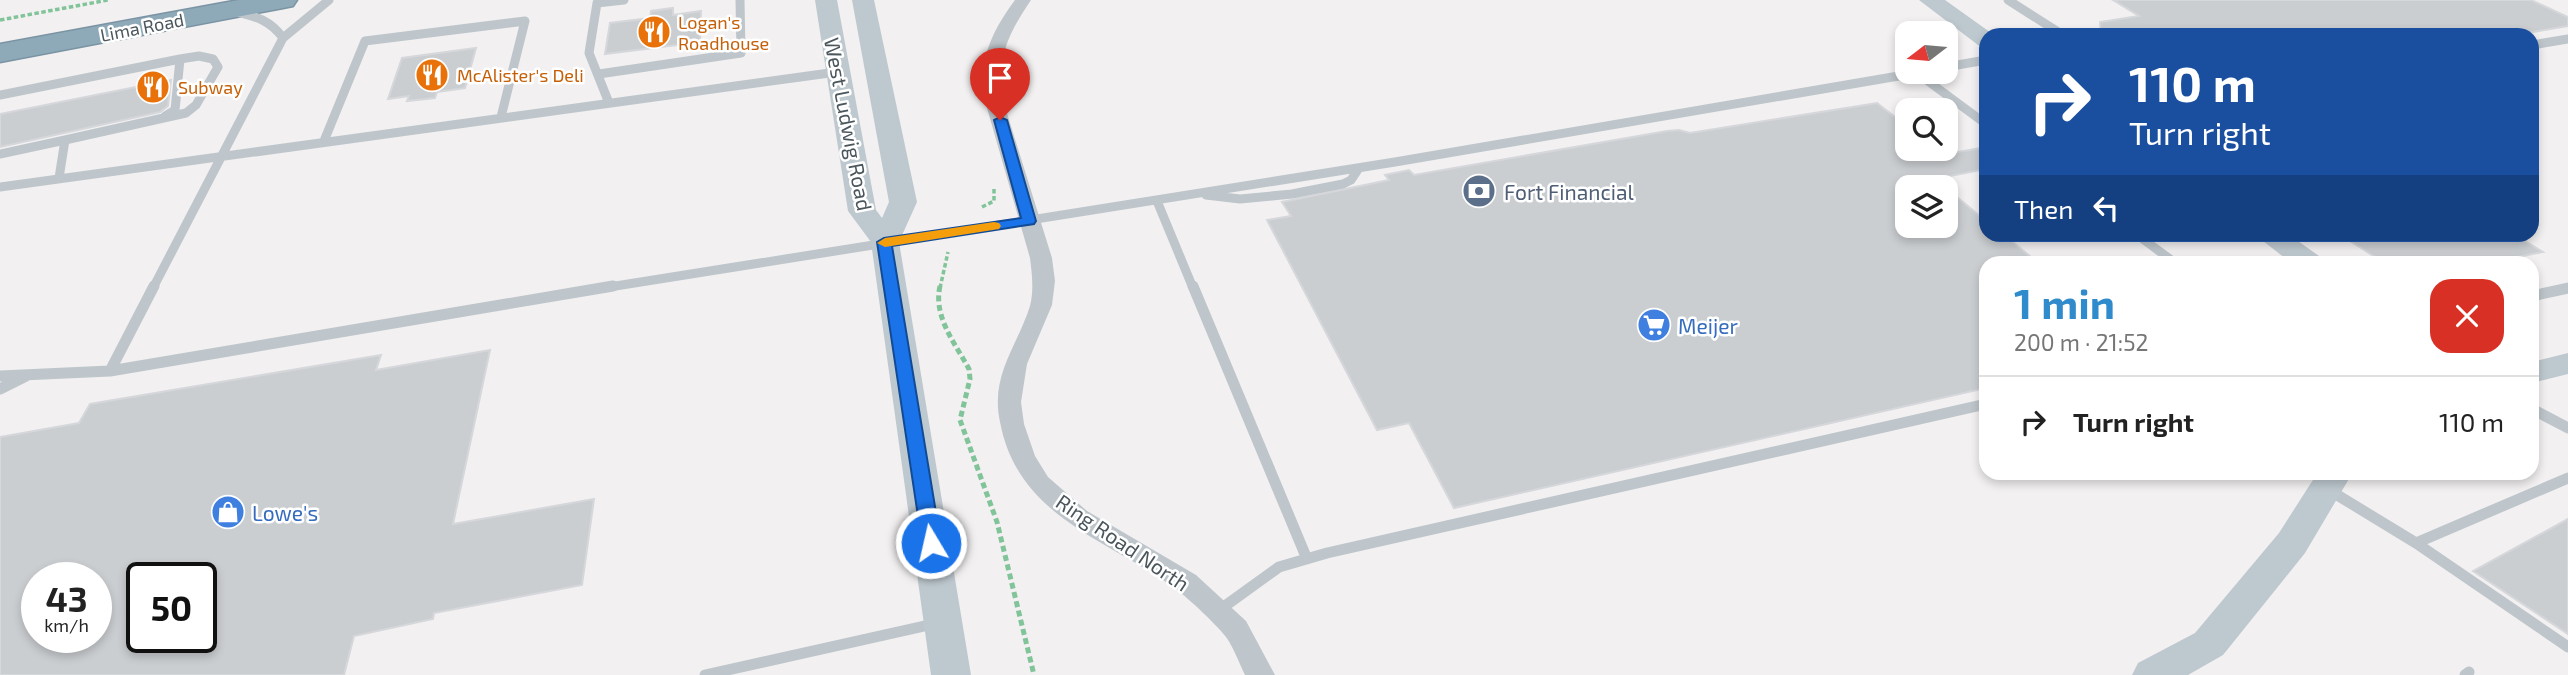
<!DOCTYPE html>
<meta charset="utf-8">
<style>
body{margin:0;font-family:"Exo 2",sans-serif;background:#f2f2f2;color:#222;height:100vh;display:flex;flex-direction:column;font-size:26px;white-space:nowrap}
*{box-sizing:border-box;margin:0}
p{font-size:23px;color:#767676}
.icon{flex:none;width:38px;height:38px;fill:none;stroke:currentColor;stroke-width:2;stroke-linecap:round;stroke-linejoin:round}
.map{position:relative;flex:1;overflow:hidden}
.details{position:absolute;left:1979px;top:256px;width:560px;height:224px;display:flex;flex-direction:column;background:#fff;border-radius:21px;box-shadow:0 4px 10px #0003}
.details>*{flex:none}
.hud{position:absolute;left:1979px;top:28px;width:560px;height:214px;border-radius:21px;box-shadow:0 4px 10px #0003;background:#1a4fa0;color:#fff;overflow:hidden}
.needle{width:46px;rotate:254deg}
.controls{position:absolute;left:1895px;top:21px;display:grid;gap:14px}
.controls a{display:grid;place-items:center;width:63px;height:63px;border-radius:14px;background:#fff;box-shadow:0 4px 10px #0003;font-size:35px}
.speed{position:absolute;left:21px;top:562px;display:flex;gap:14px;font-size:35px;font-weight:700;text-align:center}
.speed>*{display:grid;place-content:center;width:91px;height:91px;border-radius:50%;background:#fff;box-shadow:0 4px 10px #0003;line-height:1}
.speed small{font-size:18px;font-weight:400}
.speed .limit{border:4px solid #111;border-radius:10px;background:#fff;color:#111}
.pin{position:absolute;display:grid;place-items:center;width:60px;height:60px;color:#fff;margin:-72px -30px;border-radius:50% 50% 50% 0;rotate:-45deg;box-shadow:0 0 7px #0007}
.pin .icon{rotate:45deg}
.me{position:absolute;width:77px;margin:-38px;rotate:351deg;stroke-linejoin:round;filter:drop-shadow(0 0 5px #0008)}
.turn{display:flex;align-items:center;gap:24px;height:147px;padding:0 35px;font-size:32px}
.turn .icon{width:91px;height:91px;stroke-width:2.5}
.turn b{display:block;font-size:49px;line-height:60px}
.then{display:flex;align-items:center;height:66px;padding:0 35px;background:#0003;gap:14px;font-size:26px}
.round{display:grid;place-items:center;flex:none;width:74px;height:74px;border-radius:21px;background:#f2f2f2}
.head{display:flex;align-items:center;justify-content:space-between;height:119px;padding:0 35px}
h1{font-size:42px;font-weight:700;line-height:52px;color:#308bcc}
ul{padding:0;list-style:none}
li{display:flex;align-items:center;gap:21px;height:91px;padding:0 35px;border-top:2px solid #e0e0e0}
li div{flex:1}
li b{display:block;font-size:26px}
li em{font-style:normal}
.map>svg:first-child{display:block}
</style>
<div class="map">
<svg width="2568" height="675" viewBox="0 0 2568 675">
<rect width="100%" height="100%" fill="#f2f0f1"/>
<path fill="#cbced1" stroke="#d5d7db" stroke-width="2" fill-rule="evenodd" d="M 2113,0 L 2531,0 L 2568,17 L 2568,26 L 2516,35 L 2442,35 L 2433,30 L 2404,35 L 2101,35 L 2100,22 L 2139,16 Z
M 673,8 L 673,15 L 701,11 L 700,42 L 605,54 L 610,23 L 650,18 L 651,11 Z
M 476,48 L 465,88 L 437,92 L 435,98 L 407,101 L 409,96 L 388,99 L 402,58 Z
M 171,80 L 168,106 L 160,112 L 0,147 L 0,114 Z
M 1877,103 L 1908,127 L 1908,149 L 1934,149 L 1942,155 L 1986,147 L 1986,169 L 1935,179 L 1945,187 L 1908,187 L 1908,226 L 1946,226 L 1946,188 L 1986,221 L 1986,234 L 2003,234 L 2037,262 L 1986,262 L 1986,388 L 1454,508 L 1409,423 L 1377,430 L 1267,220 L 1291,216 L 1282,202 L 1389,180 L 1385,175 L 1409,170 L 1414,175 L 1667,131 L 1679,130 L 1690,133 Z
M 2339,234 L 2514,234 L 2543,252 L 2492,262 L 2383,262 Z
M 490,350 L 453,524 L 594,499 L 582,585 L 434,613 L 433,619 L 354,636 L 344,675 L 0,675 L 0,437 L 79,423 L 90,404 L 381,355 L 376,370 ZM 37,578 L 96,578 L 96,637 L 37,637 ZM 142,578 L 201,578 L 201,637 L 142,637 Z
M 2568,519 L 2568,634 L 2473,571 Z"/>
<g fill="none" stroke-linecap="round" stroke-linejoin="round">
<defs>
<path id="highway" d="M 239,0 L 297,0 L 293,6 L 283,8 L 0,62 L 0,44 Z"/>
</defs>
<use href="#highway" stroke="#7a94a4" stroke-width="3"/>
<path stroke="#81c499" stroke-width="3.5" stroke-dasharray="4.5 2.5" stroke-linecap="butt" d="M 0,20 L 108,0
M 982,207 L 994,201 L 994,188
M 940,288 L 948,252"/>
<path stroke="#81c499" stroke-width="5" stroke-dasharray="6 3.5" stroke-linecap="butt" d="M 940,286 C 933,317 955,343 969,369 L 970,379 L 960,420 L 997,522 L 1034,675"/>
<path stroke="#bec6cb" stroke-width="9" d="M 2008,0 L 2063,35
M 236,12 C 256,16 271,21 283,38
M 2532,45 L 2568,39
M 1946,67 L 1986,60
M 1917,73 L 1986,124
M 599,74 L 741,53 L 740,0
M 0,95 L 180,59 L 199,56 L 213,59 L 218,67 L 196,105 L 186,113 L 65,140 L 59,178
M 609,103 L 589,53 L 597,3 L 624,0
M 165,116 L 175,110 L 180,59
M 324,141 L 365,41 L 525,21 L 501,117
M 0,154 L 65,140
M 0,187 L 837,72
M 1206,195 L 1240,199 L 1292,194 L 1343,184 L 1351,180 L 1359,168
M 1157,201 L 1193,288
M 2136,234 L 2174,262
M 153,288 L 283,38 L 329,0
M 603,288 L 1395,162 L 1922,72"/>
<path stroke="#bec6cb" stroke-width="11" d="M 1193,286 L 1307,559
M 2532,296 L 2568,288
M 110,371 L 154,286
M 0,376 L 110,371 L 613,286
M 0,389 L 26,376
M 2532,409 L 2568,428
M 2329,490 L 2416,543 L 2568,478
M 2416,543 L 2568,647
M 1218,611 L 1279,567 L 1327,553 L 1986,404
M 705,675 L 938,623
M 2465,675 L 2469,672"/>
<path fill="#bec6cb" fill-rule="evenodd" d="M 1015,0 L 1031,0 C 1010,31 997,56 1001,94 L 1052,258 L 1055,281 L 1052,305 L 1027,364 L 1021,402 L 1024,424 L 1035,456 L 1048,477 L 1087,511 L 1196,575 L 1246,621 L 1275,675 L 1245,675 C 1239,663 1234,648 1226,637 C 1215,623 1190,600 1176,589 C 1108,539 1018,518 1000,422 C 990,375 1017,347 1030,306 C 1034,290 1032,274 1030,258 L 983,94 C 980,56 993,30 1015,0 Z"/>
<path fill="#bec9cf" fill-rule="evenodd" d="M 815,0 L 837,0 L 876,210 L 882,218 L 889,202 L 852,0 L 874,0 L 917,202 L 899,242 L 971,675 L 931,675 L 871,242 L 848,211 Z
M 1919,0 L 1945,0 L 1994,35 L 1986,35 L 1986,47 L 1978,45 Z
M 2254,234 L 2288,234 L 2319,256 L 2324,262 L 2290,262 Z
M 2568,353 L 2568,374 L 2532,383 L 2532,362 Z
M 2318,472 L 2353,472 L 2305,553 L 2223,655 L 2188,675 L 2132,675 L 2138,663 L 2195,633 L 2279,533 Z"/>
<use href="#highway" fill="#8ea9b8" fill-rule="evenodd"/>
</g>
<path fill="#1a73e8" stroke="#114b97" stroke-width="2" d="M 1000,117 L 1007,120 L 1036,221 L 1034,224 L 892,246 L 941,543 L 938,548 L 925,548 L 922,543 L 877,242 L 884,238 L 1021,218 L 994,120 Z"/>
<path fill="#f59e0b" d="M 994,222 L 999,223 L 1001,226 L 999,229 L 885,247 L 877,243 L 885,238 Z"/>
<defs>
<symbol id="restaurant-disc" viewBox="-11 -11 22 22"><circle r="9.5" fill="#e8710a" stroke="#fff"/><path d="M-5-6h1v4h1v-4h1v4h1v-4h1v5L-1.5 .5V6h-2V.5L-5-1ZM5-6V6H3V1.5H1.5Q1.5-4 5-6Z" fill="#fff"/></symbol>
<symbol id="bank-disc" viewBox="-11 -11 22 22"><circle r="9.5" fill="#5c6f8a" stroke="#fff"/><path d="M-6-4H6V4H-6ZM0-2.3a2.3 2.3 0 1 0 0 4.6a2.3 2.3 0 1 0 0-4.6Z" fill="#fff"/></symbol>
<symbol id="supermarket-disc" viewBox="-11 -11 22 22"><circle r="9.5" fill="#3f7fe0" stroke="#fff"/><path d="M-6-5.5h2.5l.6 2H6L4.5 2H-2.5L-4.4-4H-6ZM-1.5 3.2a1.3 1.3 0 1 0 .1 0ZM3 3.2a1.3 1.3 0 1 0 .1 0Z" fill="#fff"/></symbol>
<symbol id="shop-disc" viewBox="-11 -11 22 22"><circle r="9.5" fill="#3f7fe0" stroke="#fff"/><path d="M-5-2.5h2.3a2.7 3.5 0 0 1 5.4 0H5L5.5 6h-11ZM-1.5-2.5h3a1.5 2.3 0 0 0-3 0Z" fill="#fff"/></symbol>
</defs>
<g fill-rule="evenodd">
<use href="#restaurant-disc" x="635" y="13" width="38" height="38"/>
<use href="#restaurant-disc" x="413" y="56" width="38" height="38"/>
<use href="#restaurant-disc" x="134" y="68" width="38" height="38"/>
<use href="#bank-disc" x="1460" y="172" width="38" height="38"/>
<use href="#supermarket-disc" x="1635" y="306" width="38" height="38"/>
<use href="#shop-disc" x="209" y="493" width="38" height="38"/>
</g>
<g text-anchor="middle" dominant-baseline="central" stroke-width="5" stroke-linejoin="round" paint-order="stroke">
<g font-size="18" fill="#c56008" stroke="#fff" text-anchor="start">
<text x="678" y="22">Logan's<tspan x="678" dy="21">Roadhouse</tspan></text>
<text x="457" y="75">McAlister's Deli</text>
<text x="178" y="87">Subway</text>
</g>
<g font-size="18" fill="#4a565b" stroke="#fff">
<text transform="translate(142 27) rotate(-11)">Lima Road</text>
</g>
<g font-size="21" fill="#4a565b" stroke="#fff">
<text transform="translate(849 124) rotate(79)">West Ludwig Road</text>
<text transform="translate(1123 542) rotate(34)">Ring Road North</text>
</g>
<g font-size="21" fill="#4e5e75" stroke="#fff" text-anchor="start">
<text x="1504" y="191">Fort Financial</text>
</g>
<g font-size="21" fill="#366cbe" stroke="#fff" text-anchor="start">
<text x="1678" y="325">Meijer</text>
<text x="252" y="512">Lowe's</text>
</g>
</g>
</svg>
<div class="controls">
<a><svg class="needle" viewBox="-14 -14 28 28"><path d="M0-13l5 13h-10z" fill="#e53935"/><path d="M0 13l5-13h-10z" fill="#767676"/></svg></a>
<a><svg class="icon" aria-label="search" viewBox="0 0 24 24"><circle cx="10" cy="10" r="6"/><path d="M15 15l6 6"/></svg></a>
<a><svg class="icon" aria-label="layers" viewBox="0 0 24 24"><path d="M12 4l9 5-9 5-9-5zM3 14l9 5 9-5"/></svg></a>
</div>
<div class="speed"><div>43<small>km/h</small></div><div class="limit">50</div></div>
<div class="pin" style="left:1000px;top:120px;background:#d93025"><svg class="icon" aria-label="arrive" viewBox="0 0 24 24"><path d="M6 21V4h12l-3 4 3 4H6"/></svg></div>
<svg class="me" style="left:931px;top:543px" viewBox="-20 -20 40 40"><circle r="17" fill="#1a73e8" stroke="#fff" stroke-width="3"/><path d="M0-11L8 9 0 5-8 9z" fill="#fff"/></svg>
<div class="hud">
<div class="turn"><svg class="icon" aria-label="right" viewBox="0 0 24 24"><path d="M7 20v-9h11M14 6l5 5-5 5"/></svg><div><b>110 m</b>Turn right</div></div>
<div class="then">Then<svg class="icon" aria-label="left" viewBox="0 0 24 24"><path d="M17 20v-9H6M10 6l-5 5 5 5"/></svg></div>
</div>
<section class="details">
<div class="head"><div><h1>1 min</h1><p>200 m · 21:52</p></div><a class="round" style="background:#d93025;color:#fff"><svg class="icon" aria-label="close" viewBox="0 0 24 24"><path d="M6 6l12 12M18 6L6 18"/></svg></a></div>
<ul>
<li><svg class="icon" aria-label="right" viewBox="0 0 24 24"><path d="M7 20v-9h11M14 6l5 5-5 5"/></svg><div><b>Turn right</b></div><em>110 m</em></li>
</ul>
</section>
</div>
